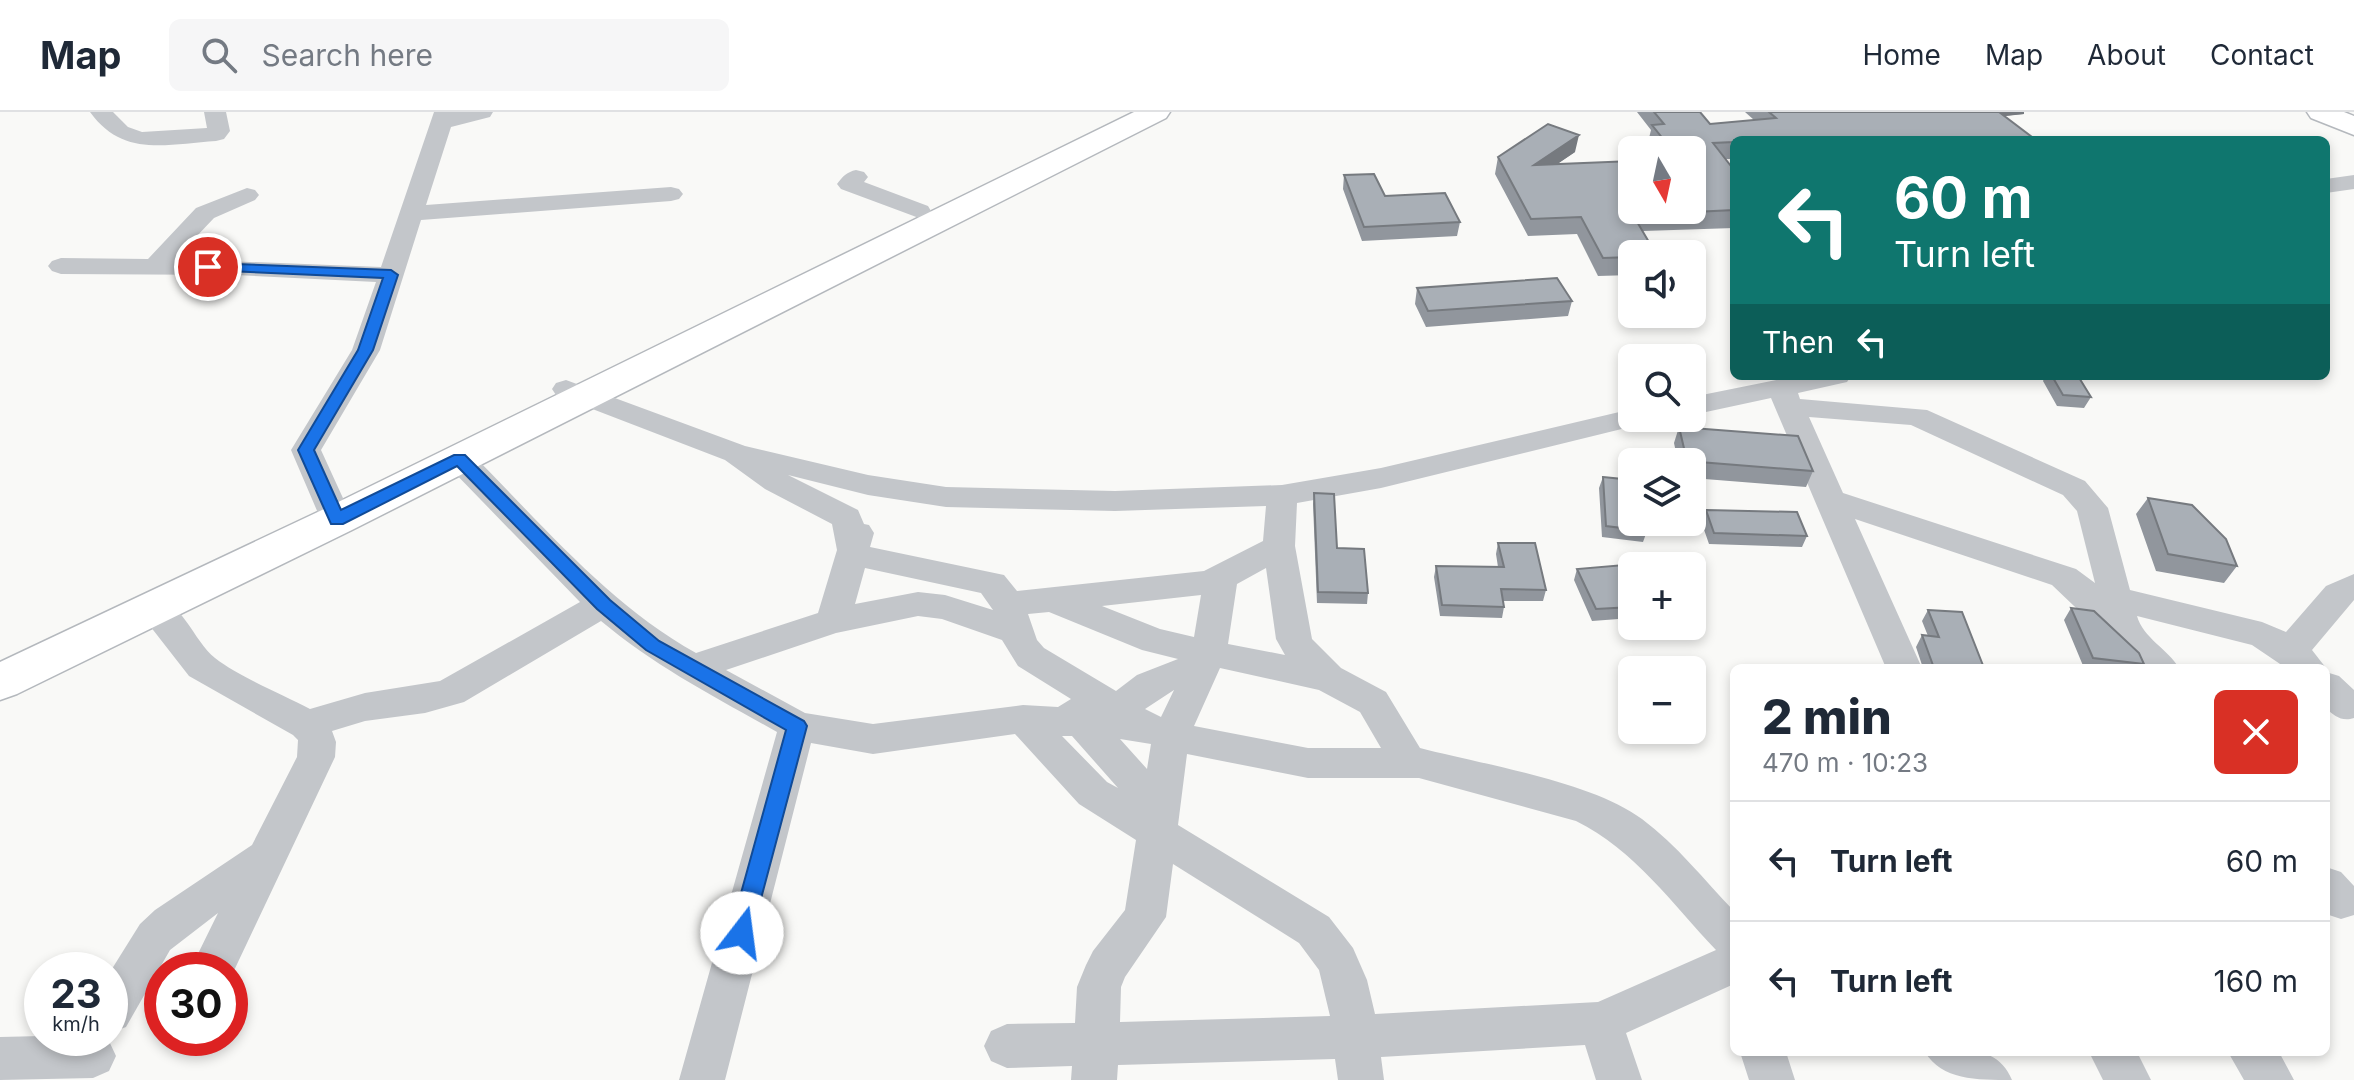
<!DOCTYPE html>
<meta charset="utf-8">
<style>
body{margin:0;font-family:Inter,sans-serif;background:#f6f6f7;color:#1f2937;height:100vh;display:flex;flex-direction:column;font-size:30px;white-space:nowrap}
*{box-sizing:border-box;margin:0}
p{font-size:26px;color:#747a83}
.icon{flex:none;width:44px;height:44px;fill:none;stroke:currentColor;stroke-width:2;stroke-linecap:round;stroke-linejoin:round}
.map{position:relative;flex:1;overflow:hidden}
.details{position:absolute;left:1730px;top:552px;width:600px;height:392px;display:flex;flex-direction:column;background:#fff;border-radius:12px;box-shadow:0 4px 12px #0003}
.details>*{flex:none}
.guide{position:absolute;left:1730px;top:24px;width:600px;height:244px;border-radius:12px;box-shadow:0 4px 12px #0003;background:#0f766e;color:#fff;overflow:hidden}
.needle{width:52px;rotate:171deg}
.controls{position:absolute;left:1618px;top:24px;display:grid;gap:16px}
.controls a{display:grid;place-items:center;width:88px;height:88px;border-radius:12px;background:#fff;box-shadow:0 4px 12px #0003;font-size:40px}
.speed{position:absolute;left:24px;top:840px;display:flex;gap:16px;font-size:40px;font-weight:700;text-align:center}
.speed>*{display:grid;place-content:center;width:104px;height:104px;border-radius:50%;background:#fff;box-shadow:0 4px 12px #0003;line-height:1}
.speed small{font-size:20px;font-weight:400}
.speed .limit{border:12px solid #d22;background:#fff;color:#111}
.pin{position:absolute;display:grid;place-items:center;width:68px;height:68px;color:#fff;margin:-34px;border:4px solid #fff;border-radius:50%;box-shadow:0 2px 8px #0007}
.me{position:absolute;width:88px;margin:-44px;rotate:15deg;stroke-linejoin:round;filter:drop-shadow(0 0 6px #0008)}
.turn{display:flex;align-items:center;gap:28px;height:168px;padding:0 32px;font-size:36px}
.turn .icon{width:104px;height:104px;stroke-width:2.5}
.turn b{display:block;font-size:56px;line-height:68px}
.then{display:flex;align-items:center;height:76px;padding:0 32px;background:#0003;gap:16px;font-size:30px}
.round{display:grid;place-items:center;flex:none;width:84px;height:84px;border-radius:12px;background:#f6f6f7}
.overview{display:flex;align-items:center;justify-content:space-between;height:136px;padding:0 32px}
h1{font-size:48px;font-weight:800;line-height:60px}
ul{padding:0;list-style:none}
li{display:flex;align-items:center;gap:24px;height:120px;padding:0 32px;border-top:2px solid #e0e1e3}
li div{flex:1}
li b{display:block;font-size:30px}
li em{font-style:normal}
header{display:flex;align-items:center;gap:48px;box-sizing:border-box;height:112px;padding:0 40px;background:#fff;border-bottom:2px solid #e0e1e3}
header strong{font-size:38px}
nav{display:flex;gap:44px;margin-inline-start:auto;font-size:28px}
.search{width:560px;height:72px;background:#f6f6f7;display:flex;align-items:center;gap:20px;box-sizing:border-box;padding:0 28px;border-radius:12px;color:#747a83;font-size:30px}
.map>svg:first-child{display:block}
</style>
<header>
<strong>Map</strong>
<div class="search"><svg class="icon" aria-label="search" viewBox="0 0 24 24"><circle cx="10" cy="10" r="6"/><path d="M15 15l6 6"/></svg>Search here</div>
<nav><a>Home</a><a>Map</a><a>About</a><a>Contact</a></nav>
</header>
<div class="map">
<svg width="2354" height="968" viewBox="0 0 2354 968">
<rect width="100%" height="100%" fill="#f9f9f7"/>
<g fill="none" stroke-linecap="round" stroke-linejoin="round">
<defs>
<path id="major" d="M 1134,0 L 1170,0 L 1166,6 L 352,418 L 17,582 L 0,588 L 0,550 L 322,398 Z
M 2307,0 L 2344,0 L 2354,4 L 2354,23 L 2311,6 Z"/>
</defs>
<use href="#major" stroke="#b4b8bd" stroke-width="3"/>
<path fill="#c3c6ca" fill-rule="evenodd" d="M 90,0 L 113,0 L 128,15 L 142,20 L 207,16 L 204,0 L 226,0 L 230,19 L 224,27 L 216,29 C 167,32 123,46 90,0 Z
M 434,0 L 493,0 L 490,5 L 451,15 L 426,93 L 671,75 L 679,77 L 683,82 L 679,87 L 671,89 L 421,108 L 380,238 L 321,338 L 353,408 L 348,416 L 337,419 L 326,416 L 321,408 L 291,338 L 352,238 L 376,170 L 236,163 L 61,162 L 52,159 L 48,154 L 52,149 L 61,146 L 148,147 L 196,96 L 247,76 L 255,78 L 259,83 L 255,88 L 214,106 L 175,147 L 381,155 Z
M 856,58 L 864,60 L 868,65 L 864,70 L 928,94 L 931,99 L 928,104 L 919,106 L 841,77 L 837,72 C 843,64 847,60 856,58 Z
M 2354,63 L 2354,77 L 2326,81 L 2326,67 Z
M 1796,264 L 1851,264 L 1847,270 L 1798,281 L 1800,287 L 1927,298 L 2085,369 L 2108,396 L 2130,478 L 2262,510 L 2286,520 L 2326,474 L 2354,462 L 2354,488 L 2312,538 L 2326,556 L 2286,556 L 2252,533 L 2137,504 C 2143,526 2168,537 2179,556 L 2139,556 L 2052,473 L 1855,407 L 1922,556 L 1886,556 L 1771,286 L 1692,303 L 1692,285 ZM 1809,305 L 1911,313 L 2063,383 L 2077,399 L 2095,471 L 2076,457 L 1843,381 Z
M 566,268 L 745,334 L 868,363 L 946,375 L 1115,379 L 1282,373 L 1381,356 L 1632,297 L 1632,306 L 1647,306 L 1642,312 L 1381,376 L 1297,391 L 1295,434 L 1312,527 L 1341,556 L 1386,580 L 1420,636 C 1485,653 1590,669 1642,707 C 1677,733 1704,768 1734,799 L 1734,872 L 1626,921 L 1642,968 L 1596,968 L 1585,933 L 1381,945 L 1384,968 L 1338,968 L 1335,947 L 1118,953 L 1117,968 L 1071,968 L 1072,954 L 1007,956 L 991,949 L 984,934 L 991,919 L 1007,912 L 1075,911 L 1077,875 L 1086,853 L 1093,839 L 1125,798 L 1136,728 L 1079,692 L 1015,622 L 873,642 L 811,631 L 725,968 L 679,968 L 777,620 C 715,585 656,555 601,509 L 464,590 L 425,601 L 365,609 L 332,619 L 336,630 L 335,645 L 230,867 L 230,858 L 190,858 L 218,801 L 170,838 L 126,915 L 110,921 L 110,860 L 140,812 L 155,798 L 252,733 L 297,645 L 298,628 L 293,623 L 189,564 L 143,505 L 138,496 L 143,487 C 179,477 191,527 215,546 C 239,565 282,582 310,597 L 365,581 L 440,569 L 580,490 L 448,354 L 444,347 L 448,340 L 459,337 L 470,340 C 540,410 608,492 696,541 L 818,501 L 837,438 L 832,412 L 765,377 L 725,348 L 556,283 L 552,277 L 556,271 ZM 788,363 L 868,383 L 946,395 L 1115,399 L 1266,394 L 1263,429 L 1204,459 L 1017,479 L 1004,463 L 870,435 L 874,421 L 869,413 L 864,412 L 858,398 ZM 865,456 L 981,481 L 993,498 L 945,483 L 918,480 L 855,492 ZM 1266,456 L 1276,527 L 1285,543 L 1228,532 L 1237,472 ZM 1201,483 L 1194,525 L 1160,517 L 1102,494 ZM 1049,500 L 1142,538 L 1178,547 L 1137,563 L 1116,579 L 1044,536 L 1037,528 L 1028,502 ZM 918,504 L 942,507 L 1002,528 L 1018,554 L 1071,587 L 1058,595 L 1023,593 L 873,612 L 805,601 L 726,558 L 836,521 ZM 1220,556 L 1319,578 L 1360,600 L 1381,636 L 1308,636 L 1194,614 ZM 1174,578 L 1161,605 L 1145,597 ZM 1062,624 L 1072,624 L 1118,676 L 1107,670 ZM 1120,627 L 1151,632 L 1147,657 ZM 1187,642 L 1308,666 L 1419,666 L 1576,709 C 1635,738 1672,792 1716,838 L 1598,890 L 1375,902 L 1367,868 L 1353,836 L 1329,805 L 1178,713 ZM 1173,752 L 1299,831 L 1319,858 L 1330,904 L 1120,910 L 1121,875 L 1125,865 L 1166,805 Z
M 2326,560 L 2339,564 L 2354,578 L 2354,606 C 2342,610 2334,604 2326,596 Z
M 2326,755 L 2341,760 L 2354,774 L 2354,803 L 2341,807 L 2326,802 Z
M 42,924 L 103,926 L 109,929 L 116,944 L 109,959 L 93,966 L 0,968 L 0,925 Z
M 1740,940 L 1786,940 L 1795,968 L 1749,968 Z
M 1925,940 C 1961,940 1996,930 2012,968 C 1976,968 1942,968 1925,940 Z
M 2089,940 L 2137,940 L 2151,968 L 2103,968 Z
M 2228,940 L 2279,940 L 2294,968 L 2244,968 Z"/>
<use href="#major" fill="#fff" fill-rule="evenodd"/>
</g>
<path fill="#91969d" d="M 1637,0 L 1700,0 L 1710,12 L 1754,8 L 1745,0 L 2024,0 L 2024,2 L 1734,28 L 1734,47 L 1725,47 L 1734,58 L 1734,116 L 1643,119 L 1632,142 L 1632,163 L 1598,164 L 1577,122 L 1528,124 L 1495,62 L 1498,45 L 1575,40 L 1557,52 L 1632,98 L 1692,38 L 1654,38 L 1648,30 L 1651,18 Z
M 1344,63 L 1385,84 L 1460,110 L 1457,124 L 1362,129 L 1343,77 Z
M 1417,176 L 1572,189 L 1568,204 L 1426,215 L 1415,192 Z
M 2045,264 L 2078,264 L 2091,285 L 2084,296 L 2057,294 L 2043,269 Z
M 1679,315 L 1813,359 L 1806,375 L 1692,366 L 1692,350 L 1678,350 L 1674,331 Z
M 1603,365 L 1647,419 L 1643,430 L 1602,425 L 1599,376 Z
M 1314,381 L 1337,436 L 1368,481 L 1367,492 L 1317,491 L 1313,392 Z
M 2148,386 L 2237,454 L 2224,471 L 2156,459 L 2136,402 Z
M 1706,398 L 1807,424 L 1802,435 L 1709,432 L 1701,409 Z
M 1498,431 L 1546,478 L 1543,489 L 1503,489 L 1504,495 L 1502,506 L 1440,504 L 1434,465 L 1436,454 L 1498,455 L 1496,442 Z
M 1632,454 L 1632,506 L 1592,509 L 1574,468 L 1577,457 Z
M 2071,496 L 2144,552 L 2141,556 L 2084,556 L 2064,508 Z
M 1928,498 L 1984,556 L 1923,556 L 1916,535 L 1922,523 L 1928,524 L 1922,509 Z"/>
<path fill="#767a7f" d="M 1982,0 L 2024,0 L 2024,2 L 1979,7 Z
M 1579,23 L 1575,40 L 1531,70 L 1534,53 Z"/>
<path fill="#a9afb6" stroke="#767a7f" stroke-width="2" d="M 1654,0 L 1700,0 L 1710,12 L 1776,6 L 1769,0 L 1999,0 L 2036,28 L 1734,28 L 1734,30 L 1713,31 L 1734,58 L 1734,98 L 1633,103 L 1656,142 L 1632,142 L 1632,145 L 1603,146 L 1581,105 L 1531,107 L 1498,45 L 1548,12 L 1579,23 L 1534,53 L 1632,49 L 1632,98 L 1692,98 L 1692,38 L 1672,38 L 1652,13 L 1664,12 Z
M 1374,62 L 1385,84 L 1445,81 L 1460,110 L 1364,115 L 1344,63 Z
M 1557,166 L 1572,189 L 1428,199 L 1417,176 Z
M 2052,264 L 2078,264 L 2091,285 L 2063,283 Z
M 1679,315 L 1798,324 L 1813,359 L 1687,349 Z
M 1603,365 L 1632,368 L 1632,410 L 1646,410 L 1647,419 L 1606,414 Z
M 1314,381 L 1334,382 L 1337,436 L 1364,437 L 1368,481 L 1318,480 Z
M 2148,386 L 2192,393 L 2226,427 L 2237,454 L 2168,442 Z
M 1706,398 L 1797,400 L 1807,424 L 1714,421 Z
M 1498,431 L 1535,431 L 1546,478 L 1501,477 L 1504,495 L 1442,493 L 1436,454 L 1504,455 Z
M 1636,452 L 1637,454 L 1632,454 L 1632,495 L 1596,497 L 1577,457 Z
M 2071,496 L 2094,499 L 2139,541 L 2144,552 L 2093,546 Z
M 1928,498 L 1962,500 L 1984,556 L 1934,556 L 1922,523 L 1939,525 Z"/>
<path fill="#1a73e8" stroke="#114b97" stroke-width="2" d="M 208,151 L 391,158 L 398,163 L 373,238 L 314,338 L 341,398 L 454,343 L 465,343 L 610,488 L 659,529 L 804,609 L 807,614 L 750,828 L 742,831 L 734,828 L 730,821 L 786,618 L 646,538 L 597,497 L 457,354 L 343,412 L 331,412 L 298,338 L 358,238 L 383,166 L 204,158 L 204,152 Z"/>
</svg>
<div class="controls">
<a><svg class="needle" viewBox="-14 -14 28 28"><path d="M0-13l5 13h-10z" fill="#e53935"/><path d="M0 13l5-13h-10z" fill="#747a83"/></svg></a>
<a><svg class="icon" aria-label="sound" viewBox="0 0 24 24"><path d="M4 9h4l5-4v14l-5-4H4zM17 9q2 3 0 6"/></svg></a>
<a><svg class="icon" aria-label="search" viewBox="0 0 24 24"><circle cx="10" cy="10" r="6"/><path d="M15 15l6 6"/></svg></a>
<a><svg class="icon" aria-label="layers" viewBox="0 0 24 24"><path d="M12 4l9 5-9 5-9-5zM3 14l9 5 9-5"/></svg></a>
<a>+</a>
<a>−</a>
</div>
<div class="speed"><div>23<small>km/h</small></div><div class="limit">30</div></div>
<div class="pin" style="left:208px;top:155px;background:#d93025"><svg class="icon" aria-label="arrive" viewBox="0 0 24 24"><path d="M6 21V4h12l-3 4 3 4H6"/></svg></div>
<svg class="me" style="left:742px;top:821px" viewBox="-20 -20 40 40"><circle r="19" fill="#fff"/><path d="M0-13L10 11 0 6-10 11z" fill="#1a73e8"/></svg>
<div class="guide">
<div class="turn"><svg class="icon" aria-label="left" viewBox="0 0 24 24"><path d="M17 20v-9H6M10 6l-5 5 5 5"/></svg><div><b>60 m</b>Turn left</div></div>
<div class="then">Then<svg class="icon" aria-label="left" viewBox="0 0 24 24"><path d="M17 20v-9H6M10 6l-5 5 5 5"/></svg></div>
</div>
<section class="details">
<div class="overview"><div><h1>2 min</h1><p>470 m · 10:23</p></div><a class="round" style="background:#d93025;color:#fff"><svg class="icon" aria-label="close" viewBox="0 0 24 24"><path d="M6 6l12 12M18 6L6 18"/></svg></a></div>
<ul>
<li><svg class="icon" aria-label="left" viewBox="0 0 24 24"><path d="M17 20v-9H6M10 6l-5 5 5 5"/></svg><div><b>Turn left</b></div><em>60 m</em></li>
<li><svg class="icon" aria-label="left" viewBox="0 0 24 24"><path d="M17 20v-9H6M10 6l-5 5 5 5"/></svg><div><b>Turn left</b></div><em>160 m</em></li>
</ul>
</section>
</div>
